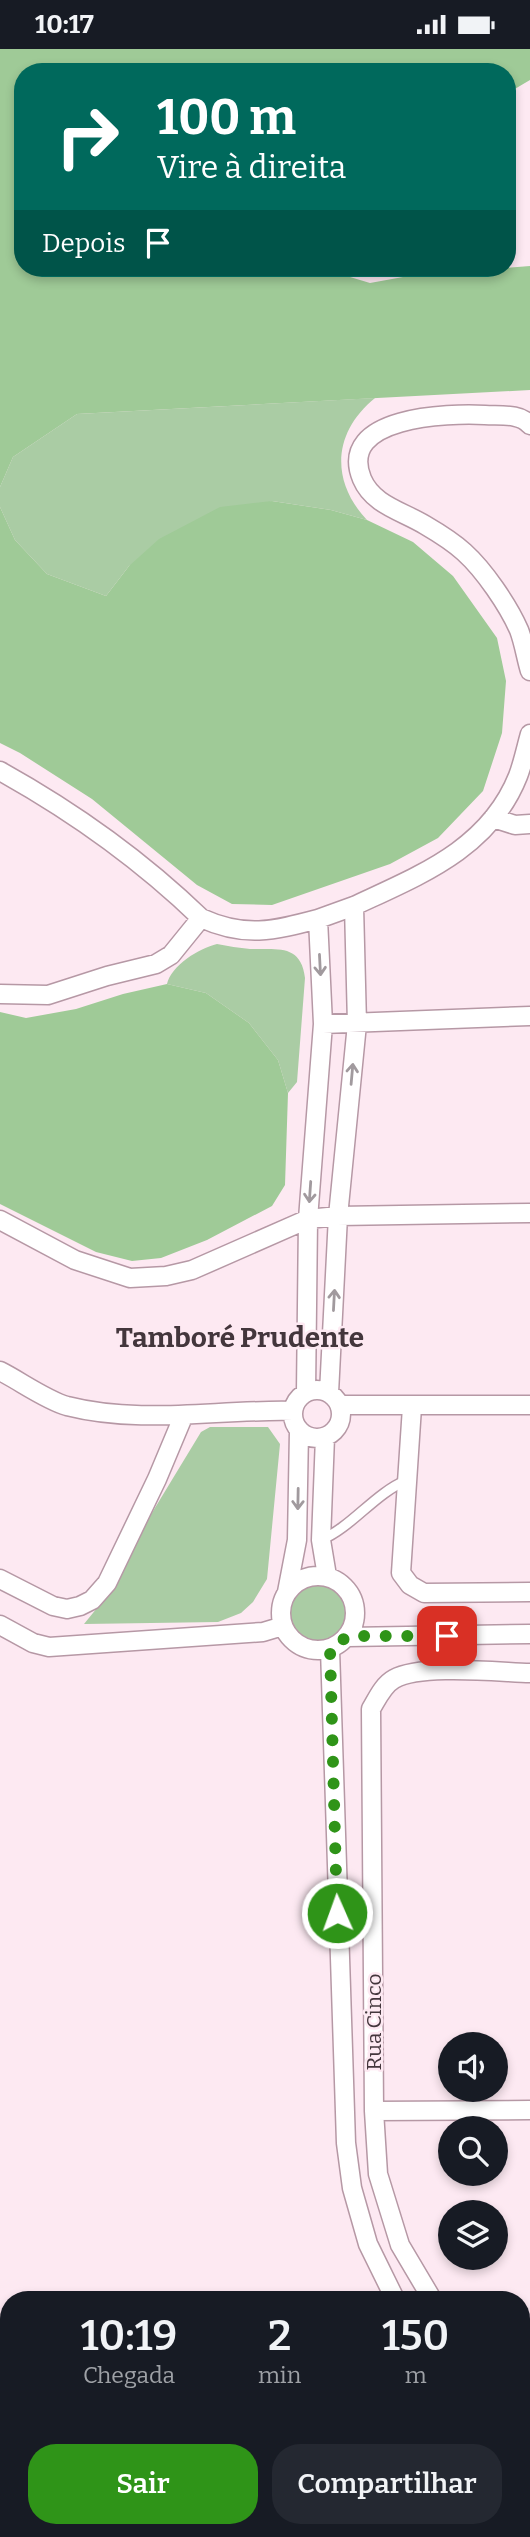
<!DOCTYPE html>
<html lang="pt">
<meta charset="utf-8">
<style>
body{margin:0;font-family:Bitter,serif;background:#242831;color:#f1f3f6;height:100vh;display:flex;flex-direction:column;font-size:26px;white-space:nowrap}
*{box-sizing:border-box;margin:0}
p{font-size:23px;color:#9ea1a6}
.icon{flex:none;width:38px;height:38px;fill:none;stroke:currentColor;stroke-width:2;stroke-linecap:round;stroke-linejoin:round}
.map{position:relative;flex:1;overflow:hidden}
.side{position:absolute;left:0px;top:2242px;width:530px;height:247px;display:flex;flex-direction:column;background:#171b24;border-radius:28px 28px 0 0;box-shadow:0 4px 10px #0003}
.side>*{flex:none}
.banner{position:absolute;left:14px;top:14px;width:502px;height:214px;border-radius:28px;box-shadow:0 4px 10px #0003;background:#00695c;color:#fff;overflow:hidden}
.controls{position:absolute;left:438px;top:1983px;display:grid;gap:14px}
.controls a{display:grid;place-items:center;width:70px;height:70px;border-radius:50%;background:#171b24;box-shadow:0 4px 10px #0003;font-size:35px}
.pin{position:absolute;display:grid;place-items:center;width:60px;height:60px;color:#fff;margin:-30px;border-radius:14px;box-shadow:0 4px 10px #0006}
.me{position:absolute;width:77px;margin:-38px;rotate:358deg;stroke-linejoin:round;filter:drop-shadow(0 0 5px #0008)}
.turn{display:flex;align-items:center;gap:24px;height:147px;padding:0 28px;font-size:32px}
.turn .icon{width:91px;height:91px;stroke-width:2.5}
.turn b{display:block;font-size:49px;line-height:60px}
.then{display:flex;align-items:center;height:66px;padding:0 28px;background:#0003;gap:14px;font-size:26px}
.eta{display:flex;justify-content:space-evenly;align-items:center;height:119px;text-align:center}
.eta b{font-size:42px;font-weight:600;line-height:49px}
.action{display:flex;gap:14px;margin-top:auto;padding:14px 28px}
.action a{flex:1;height:80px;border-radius:28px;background:#2f9418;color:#fff;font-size:28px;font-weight:600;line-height:80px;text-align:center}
.action a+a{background:#242831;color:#f1f3f6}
.status{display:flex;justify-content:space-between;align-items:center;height:49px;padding:0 35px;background:#171b24;direction:ltr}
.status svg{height:19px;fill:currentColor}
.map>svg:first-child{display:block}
</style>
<div class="status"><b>10:17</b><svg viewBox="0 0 49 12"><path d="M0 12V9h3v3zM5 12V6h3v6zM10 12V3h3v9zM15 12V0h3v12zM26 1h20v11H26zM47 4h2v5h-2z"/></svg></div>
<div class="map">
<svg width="530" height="2488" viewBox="0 0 530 2488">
<rect width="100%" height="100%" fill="#fde9f2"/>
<path fill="#aacca4" d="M 375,349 C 333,383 330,432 367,471 L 331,461 L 272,452 L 129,517 L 106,547 L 47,525 L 15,491 L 0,458 L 0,438 L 13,408 L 77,365 Z
M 217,895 C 228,897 239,899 250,900 C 276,901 301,894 305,929 L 297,1033 L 288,1044 L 278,1011 L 249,974 L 206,944 L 167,935 C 171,917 199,899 217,895 Z
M 210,1378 L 268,1378 L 280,1395 L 267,1530 L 253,1553 L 241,1564 L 218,1573 L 84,1575 L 106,1548 L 147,1472 L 201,1383 Z
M289 1564a29 29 0 1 1 58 0a29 29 0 1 1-58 0Z"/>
<path fill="#9fca97" d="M 0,0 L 530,0 L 530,31 L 508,44 L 508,23 L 23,23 L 23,219 L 328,219 L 330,222 L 370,234 L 414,226 L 530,217 L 530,341 L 77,365 L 13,408 L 0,438 Z
M 272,452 L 331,461 L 367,471 L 413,493 L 453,527 L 497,589 L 506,632 L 502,684 L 483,742 L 438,789 L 390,815 L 272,856 L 232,855 L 197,836 L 92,750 L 20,704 L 0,694 L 0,458 L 15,491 L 47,525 L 106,547 L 129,517 L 159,490 L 220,458 Z
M 167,935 L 206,944 L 249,974 L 278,1011 L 288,1044 L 285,1136 L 272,1157 L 207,1191 L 161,1209 L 132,1212 L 96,1203 L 0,1155 L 0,963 L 26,969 L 76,960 L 123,945 Z"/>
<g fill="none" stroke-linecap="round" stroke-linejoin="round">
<defs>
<path id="service" d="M 321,1491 C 353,1477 374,1445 407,1431
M 0,2284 L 9,2293
M 191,2480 L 199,2488"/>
<path id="minor" d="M 530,376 C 520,364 500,367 485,366 C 449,364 336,367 362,430 C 373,456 402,462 425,476 C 437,483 453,493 464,503 C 484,521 508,556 519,581 C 524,594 526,609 530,622
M 0,722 C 72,762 141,811 201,869
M 493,769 L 515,776 L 530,775
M 354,857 C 420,826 489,800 518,727 C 523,714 526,699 530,685
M 0,945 L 48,946 L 107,927 L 156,915 L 171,906 L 201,869 C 245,889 273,882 318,870
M 323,975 L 530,967
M 0,1171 L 75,1211 L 130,1229 L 166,1227 L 192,1221 L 308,1170 L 338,1167 L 530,1164
M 0,1322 C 20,1332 46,1351 67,1357 C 142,1376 217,1360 293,1362
M293 1365a24 24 0 1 1 48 0a24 24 0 1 1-48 0Z
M 306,1343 L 308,1170 L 323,975 L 318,870 L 354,857 L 357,975 L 338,1167 L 329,1344
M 340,1356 L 530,1356
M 412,1358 L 401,1524 L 410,1536 L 424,1544 L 530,1543
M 325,1388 L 321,1491 L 327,1527
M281 1564a37 37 0 1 1 74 0a37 37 0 1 1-74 0Z
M 0,1530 L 53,1557 L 67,1560 L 80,1557 L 92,1551 L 107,1534 L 157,1430 L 183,1368
M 287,1543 L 297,1491 L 299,1382
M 0,1576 L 33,1594 L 49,1598 L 263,1583 L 283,1577
M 348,1588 L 530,1585
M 330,1600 L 346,2094 L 352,2139 L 368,2195 L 395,2250
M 374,2062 L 530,2061
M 432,2250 L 400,2196 L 378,2125 L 374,2062 L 371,1660 C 377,1650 383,1636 394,1630 C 421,1615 497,1623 530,1624
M 522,2380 L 530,2383
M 522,2477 L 528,2488"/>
</defs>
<use href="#service" stroke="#b698a5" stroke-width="12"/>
<use href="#minor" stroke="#b698a5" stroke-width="21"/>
<use href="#service" stroke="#fff" stroke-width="9"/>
<use href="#minor" stroke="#fff" stroke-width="18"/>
</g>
<defs><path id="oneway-shaft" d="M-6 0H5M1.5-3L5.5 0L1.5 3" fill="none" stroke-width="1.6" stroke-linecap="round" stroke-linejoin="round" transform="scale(1.75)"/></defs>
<g stroke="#a19a9e">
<use href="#oneway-shaft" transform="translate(320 916) rotate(87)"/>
<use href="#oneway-shaft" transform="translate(352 1025) rotate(-85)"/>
<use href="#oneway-shaft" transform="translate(310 1143) rotate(94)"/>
<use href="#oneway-shaft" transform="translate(334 1251) rotate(-87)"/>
<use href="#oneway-shaft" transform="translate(298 1450) rotate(91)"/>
</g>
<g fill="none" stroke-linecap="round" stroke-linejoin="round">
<path stroke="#2f9418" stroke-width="12" stroke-dasharray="0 21.6" d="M 337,1864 L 330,1600 L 348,1587 L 447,1587"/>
</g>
<g text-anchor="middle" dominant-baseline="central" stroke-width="5" stroke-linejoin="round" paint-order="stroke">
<g font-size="21" fill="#43363c" stroke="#fde9f2">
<text transform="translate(374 1973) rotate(-90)">Rua Cinco</text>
</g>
<g font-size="28" font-weight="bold" fill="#43363c" stroke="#fde9f2">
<text x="240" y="1288">Tamboré Prudente</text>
</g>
</g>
</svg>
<div class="controls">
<a><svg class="icon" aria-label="sound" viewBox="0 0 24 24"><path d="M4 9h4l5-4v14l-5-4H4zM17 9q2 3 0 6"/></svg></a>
<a><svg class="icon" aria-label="search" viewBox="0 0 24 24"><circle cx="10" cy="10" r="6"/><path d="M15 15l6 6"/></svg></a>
<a><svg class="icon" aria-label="layers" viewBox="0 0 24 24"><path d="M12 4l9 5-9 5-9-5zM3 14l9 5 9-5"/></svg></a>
</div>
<div class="pin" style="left:447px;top:1587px;background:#d93025"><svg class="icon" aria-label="arrive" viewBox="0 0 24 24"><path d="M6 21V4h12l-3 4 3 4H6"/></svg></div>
<svg class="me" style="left:337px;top:1864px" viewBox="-20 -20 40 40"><circle r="17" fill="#2f9418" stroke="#fff" stroke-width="3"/><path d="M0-11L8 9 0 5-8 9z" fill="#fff"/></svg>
<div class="banner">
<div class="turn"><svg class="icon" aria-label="right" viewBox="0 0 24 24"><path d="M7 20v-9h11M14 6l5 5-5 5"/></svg><div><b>100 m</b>Vire à direita</div></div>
<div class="then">Depois<svg class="icon" aria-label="arrive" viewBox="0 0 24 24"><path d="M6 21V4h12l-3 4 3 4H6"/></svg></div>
</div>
<section class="side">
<div class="eta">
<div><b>10:19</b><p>Chegada</p></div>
<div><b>2</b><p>min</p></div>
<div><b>150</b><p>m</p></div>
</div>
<div class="action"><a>Sair</a><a>Compartilhar</a></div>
</section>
</div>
